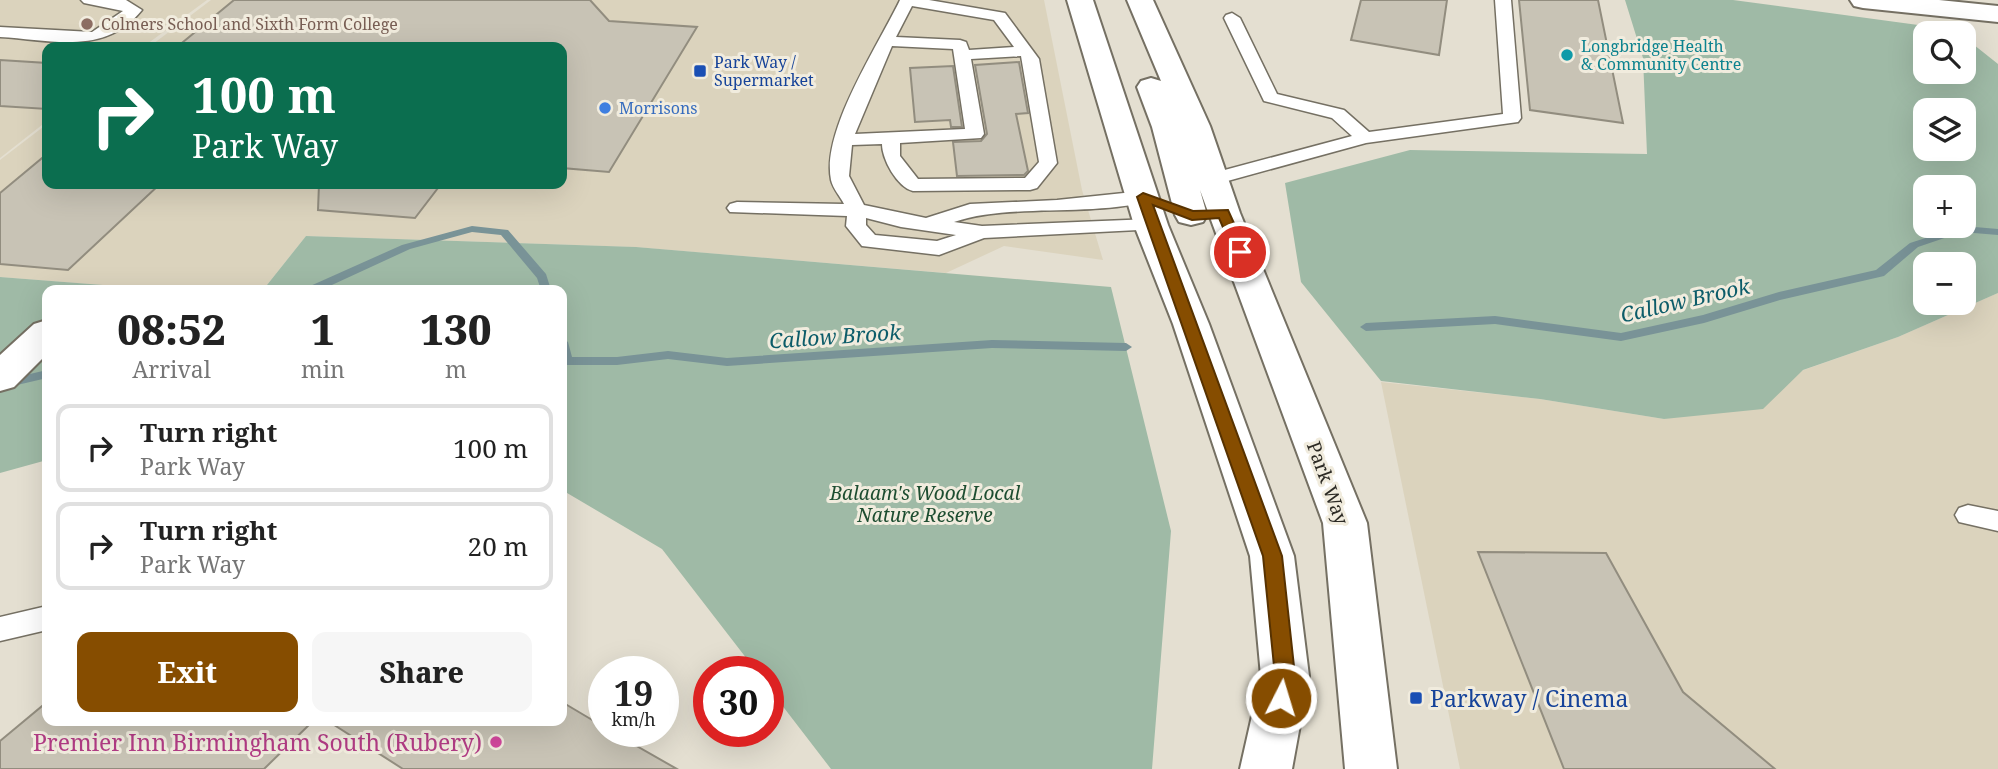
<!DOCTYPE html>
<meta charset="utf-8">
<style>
body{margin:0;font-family:"Noto Serif",serif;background:#f6f6f6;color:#222;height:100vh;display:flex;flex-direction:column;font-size:26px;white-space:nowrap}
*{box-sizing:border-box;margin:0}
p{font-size:23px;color:#767676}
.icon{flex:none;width:38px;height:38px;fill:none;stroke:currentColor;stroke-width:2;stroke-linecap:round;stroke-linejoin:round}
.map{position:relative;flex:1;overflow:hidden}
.panel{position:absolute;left:42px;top:285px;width:525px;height:441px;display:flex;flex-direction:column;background:#fff;border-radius:14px;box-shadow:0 7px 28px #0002}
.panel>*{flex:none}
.guide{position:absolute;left:42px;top:42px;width:525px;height:147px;border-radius:14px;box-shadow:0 7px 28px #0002;background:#0b6e4f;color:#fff;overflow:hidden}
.controls{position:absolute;left:1913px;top:21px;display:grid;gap:14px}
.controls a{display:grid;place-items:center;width:63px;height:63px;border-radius:14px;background:#fff;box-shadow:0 7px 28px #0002;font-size:35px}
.speed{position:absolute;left:588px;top:656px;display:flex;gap:14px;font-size:35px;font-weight:700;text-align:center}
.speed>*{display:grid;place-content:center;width:91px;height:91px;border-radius:50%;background:#fff;box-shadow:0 7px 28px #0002;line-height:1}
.speed small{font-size:18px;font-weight:400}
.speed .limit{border:10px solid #d22;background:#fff;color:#111}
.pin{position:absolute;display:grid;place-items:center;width:60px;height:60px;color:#fff;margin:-30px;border:4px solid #fff;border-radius:50%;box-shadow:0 2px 7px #0007}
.me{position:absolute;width:77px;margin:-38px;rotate:5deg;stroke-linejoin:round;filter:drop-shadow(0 0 5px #0008)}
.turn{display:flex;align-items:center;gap:24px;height:147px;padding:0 35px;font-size:32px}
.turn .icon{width:91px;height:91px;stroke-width:2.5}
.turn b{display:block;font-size:49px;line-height:60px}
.eta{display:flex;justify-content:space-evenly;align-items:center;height:119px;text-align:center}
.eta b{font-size:42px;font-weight:800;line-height:49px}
.cta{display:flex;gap:14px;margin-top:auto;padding:14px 35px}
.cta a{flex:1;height:80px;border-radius:14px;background:#864d00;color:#fff;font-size:28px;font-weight:800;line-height:80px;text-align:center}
.cta a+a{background:#f6f6f6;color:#222}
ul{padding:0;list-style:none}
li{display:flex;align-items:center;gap:21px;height:88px;margin:0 14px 10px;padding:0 21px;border:4px solid #e0e0e0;border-radius:14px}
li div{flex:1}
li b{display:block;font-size:26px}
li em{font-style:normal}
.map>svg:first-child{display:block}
</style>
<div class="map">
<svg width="1998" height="769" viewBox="0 0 1998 769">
<rect width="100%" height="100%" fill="#e4dfd1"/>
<path fill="#dbd3bd" d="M 0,0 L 207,0 L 143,47 L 47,47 L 47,121 L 0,158 Z
M 211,0 L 1044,0 L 1082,190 L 1103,260 L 1004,246 L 946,273 L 635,247 L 306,236 L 263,290 L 166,290 L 0,277 L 0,160 L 47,124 L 47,184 L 562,184 L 562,47 L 149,47 Z
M 1998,293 L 1998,769 L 1460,769 L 1381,382 L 1540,399 L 1664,419 L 1898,337 Z"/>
<path fill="#9fbaa6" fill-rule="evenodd" d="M 1625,0 L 1733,0 L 1955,30 L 1959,33 L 1925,33 L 1925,72 L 1964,72 L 1964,37 L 1998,64 L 1998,293 L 1898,337 L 1803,370 L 1763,409 L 1664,419 L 1540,399 L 1381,381 L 1301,282 L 1285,183 L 1410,150 L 1647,154 L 1643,58 ZM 1925,110 L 1964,110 L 1964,149 L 1925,149 ZM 1925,187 L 1964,187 L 1964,226 L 1925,226 ZM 1925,264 L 1964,264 L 1964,303 L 1925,303 Z
M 306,236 L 636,247 L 1111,287 L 1171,531 L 1152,769 L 831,769 L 768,687 L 768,672 L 757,672 L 662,549 L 562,490 L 562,290 L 263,290 Z
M 0,277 L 167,290 L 47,290 L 47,460 L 0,473 Z"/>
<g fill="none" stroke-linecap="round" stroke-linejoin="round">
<path fill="#799397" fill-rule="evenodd" d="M 472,226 L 508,230 L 546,274 L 551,290 L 541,290 L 537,278 L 501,235 L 472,232 L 410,249 L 321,290 L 306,290 L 308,287 L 402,245 Z
M 1963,226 L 1998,229 L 1998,235 L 1962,232 L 1918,247 L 1884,276 L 1780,300 L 1704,323 L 1621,341 L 1495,324 L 1366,331 L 1360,327 L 1366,323 L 1495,316 L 1621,333 L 1703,315 L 1779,292 L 1876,270 L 1910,243 Z
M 562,338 L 568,342 L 572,357 L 617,357 L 668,351 L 727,358 L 992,340 L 1126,343 L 1132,347 L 1126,351 L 992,348 L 727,366 L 668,359 L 617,365 L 567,365 L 562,362 Z
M 47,370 L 47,378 L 0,389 L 0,381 Z"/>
</g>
<path fill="#c8c3b5" stroke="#928d7f" stroke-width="2" d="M 234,0 L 590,0 L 609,21 L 697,27 L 609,172 L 562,168 L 562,47 L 177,47 Z
M 1361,0 L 1447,0 L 1439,55 L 1351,40 Z
M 1519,0 L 1598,0 L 1623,123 L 1530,110 Z
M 0,60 L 47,63 L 47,109 L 0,106 Z
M 1019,62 L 1028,113 L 1016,114 L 1028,171 L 1024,175 L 957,176 L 953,142 L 981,141 L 987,134 L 975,65 Z
M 953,66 L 962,127 L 951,127 L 950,120 L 915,122 L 910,68 Z
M 47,154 L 47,184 L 160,184 L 68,270 L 0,264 L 0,193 Z
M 319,184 L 441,184 L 415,218 L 318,210 Z
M 1478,552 L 1606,553 L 1683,692 L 1775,769 L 1564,769 Z
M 47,702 L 47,721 L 313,721 L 264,769 L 0,769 L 0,741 Z
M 562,702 L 604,727 L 604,732 L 612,732 L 677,769 L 403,769 L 328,721 L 562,721 Z"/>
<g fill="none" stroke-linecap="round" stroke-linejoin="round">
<defs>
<path id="service" d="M 81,0 L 126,0 L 142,10 C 105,56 52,40 0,37 L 0,27 L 92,32 L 123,11 L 84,3 Z
M 900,0 L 929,0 L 1005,13 L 1039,59 L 1057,163 L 1037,188 L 1030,190 L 913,191 C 897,187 882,159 882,144 L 852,145 L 849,176 L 864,205 L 926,218 L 970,204 L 1057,200 L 1143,191 L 1150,193 L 1153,197 L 1150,201 C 1089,217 1011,203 954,222 L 982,226 L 1151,219 L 1158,221 L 1161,225 L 1158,229 L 984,238 L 939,255 L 862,246 L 846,226 L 847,216 L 730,212 L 727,208 L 730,204 L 737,202 L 844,204 C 840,196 833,189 831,180 C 821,131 879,44 900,0 ZM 912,6 L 994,20 L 1014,47 L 969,50 L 966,42 L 960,40 L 896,37 ZM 892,46 L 953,49 L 965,129 L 855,134 ZM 1021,56 L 1039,162 L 1025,178 L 918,179 L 900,156 L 900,143 L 981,138 L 984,134 L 971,59 ZM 866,218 L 901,227 L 956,235 L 937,241 L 875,235 L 866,225 Z
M 1495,0 L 1511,0 L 1521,118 L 1518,122 L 1366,143 L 1213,185 L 1204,179 L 1206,175 L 1352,136 L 1332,118 L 1264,101 L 1224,18 L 1226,15 L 1232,13 L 1240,18 L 1277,94 L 1344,110 L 1369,132 L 1503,114 Z
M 1968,505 L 1998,511 L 1998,531 L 1959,522 L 1955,515 L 1959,508 Z
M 47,606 L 47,630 L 0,641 L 0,617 Z"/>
<path id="minor" d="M 1067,0 L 1093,0 L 1168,225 L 1209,324 L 1294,556 L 1309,676 L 1292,769 L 1240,769 L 1261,676 L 1250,556 L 1173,324 L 1134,225 Z
M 1127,0 L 1153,0 L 1210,126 L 1240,213 L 1367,523 L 1397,769 L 1345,769 L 1323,523 L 1200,190 L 1207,215 L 1203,222 L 1191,225 L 1179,222 L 1175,215 L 1152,127 L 1137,87 L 1141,81 L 1151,78 L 1161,81 Z
M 47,320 L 47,354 L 14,387 L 0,391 L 0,355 L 34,324 Z"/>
<path id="trunk" d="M 1850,0 L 1939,0 L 1998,6 L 1998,22 L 1863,8 L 1854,6 Z"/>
</defs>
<use href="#service" stroke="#757063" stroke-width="3"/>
<use href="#minor" stroke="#757063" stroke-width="4"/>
<use href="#trunk" stroke="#757063" stroke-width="4"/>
<use href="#service" fill="#fff" fill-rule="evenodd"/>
<use href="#minor" fill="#fff" fill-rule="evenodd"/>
<use href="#trunk" fill="#fff" fill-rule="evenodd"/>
</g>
<path fill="#864d00" stroke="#573200" stroke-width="2" d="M 1143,193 L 1193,211 L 1228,210 L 1247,252 L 1245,255 L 1235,255 L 1219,218 L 1192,220 L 1153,205 L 1282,556 L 1295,676 L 1288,704 L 1281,707 L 1274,704 L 1271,698 L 1275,676 L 1263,556 L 1137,197 Z"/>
<circle fill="#8d6e63" stroke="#f1ecde" stroke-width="2.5" cx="87" cy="24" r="7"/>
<circle fill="#0f9aa8" stroke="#f1ecde" stroke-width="2.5" cx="1567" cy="55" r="7"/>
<g fill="#1a4fb4" stroke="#f1ecde" stroke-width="2.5">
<rect x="693" y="64" width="14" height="14" rx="3.5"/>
<rect x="1409" y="691" width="14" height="14" rx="3.5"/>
</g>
<circle fill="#3f7fe0" stroke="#f1ecde" stroke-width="2.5" cx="605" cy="108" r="7"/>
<circle fill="#d1479c" stroke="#f1ecde" stroke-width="2.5" cx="496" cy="742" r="7"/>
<g text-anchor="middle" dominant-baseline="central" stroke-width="6" stroke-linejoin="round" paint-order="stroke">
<g font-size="16" fill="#785e54" stroke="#f1ecde" text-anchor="start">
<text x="101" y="24">Colmers School and Sixth Form College</text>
</g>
<g font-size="16" fill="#0d838f" stroke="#f1ecde" text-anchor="start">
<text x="1581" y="46">Longbridge Health<tspan x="1581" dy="18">&amp; Community Centre</tspan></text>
</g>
<g font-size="16" fill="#164399" stroke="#f1ecde" text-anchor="start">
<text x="714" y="62">Park Way /<tspan x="714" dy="18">Supermarket</tspan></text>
</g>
<g font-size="16" fill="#366cbe" stroke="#f1ecde" text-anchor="start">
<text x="619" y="108">Morrisons</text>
</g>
<g font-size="19" fill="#2d2b25" stroke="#f1ecde">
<text transform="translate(1328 483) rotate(70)">Park Way</text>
</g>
<g font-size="19" font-style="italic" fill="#1d4d30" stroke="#f1ecde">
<text x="925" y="493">Balaam's Wood Local<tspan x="925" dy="22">Nature Reserve</tspan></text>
</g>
<g font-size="21" font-style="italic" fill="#0c5c69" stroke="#f1ecde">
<text transform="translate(1685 300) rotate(-13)">Callow Brook</text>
<text transform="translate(835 336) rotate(-4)">Callow Brook</text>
</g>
<g font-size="23" fill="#164399" stroke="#f1ecde" text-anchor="start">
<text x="1430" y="698">Parkway / Cinema</text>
</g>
<g font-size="23" fill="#b23c85" stroke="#f1ecde" text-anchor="end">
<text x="482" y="742">Premier Inn Birmingham South (Rubery)</text>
</g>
</g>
</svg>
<div class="controls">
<a><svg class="icon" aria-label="search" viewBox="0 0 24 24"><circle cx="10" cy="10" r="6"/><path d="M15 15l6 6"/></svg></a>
<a><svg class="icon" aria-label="layers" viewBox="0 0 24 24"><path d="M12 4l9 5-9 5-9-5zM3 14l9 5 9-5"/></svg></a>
<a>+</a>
<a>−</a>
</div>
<div class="speed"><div>19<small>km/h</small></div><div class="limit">30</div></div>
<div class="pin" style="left:1240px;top:252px;background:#d93025"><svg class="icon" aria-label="arrive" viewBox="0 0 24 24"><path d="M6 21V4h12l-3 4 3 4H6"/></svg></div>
<svg class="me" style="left:1281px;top:698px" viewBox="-20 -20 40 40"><circle r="17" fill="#864d00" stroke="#fff" stroke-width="3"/><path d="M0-11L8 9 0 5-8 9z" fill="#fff"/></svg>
<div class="guide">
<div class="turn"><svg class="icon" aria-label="right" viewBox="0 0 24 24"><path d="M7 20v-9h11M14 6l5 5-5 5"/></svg><div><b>100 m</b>Park Way</div></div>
</div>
<section class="panel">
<div class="eta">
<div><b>08:52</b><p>Arrival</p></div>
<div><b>1</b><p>min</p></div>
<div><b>130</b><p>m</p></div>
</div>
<ul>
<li><svg class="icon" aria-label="right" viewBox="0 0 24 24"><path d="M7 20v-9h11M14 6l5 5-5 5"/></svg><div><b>Turn right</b><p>Park Way</p></div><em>100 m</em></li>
<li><svg class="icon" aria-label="right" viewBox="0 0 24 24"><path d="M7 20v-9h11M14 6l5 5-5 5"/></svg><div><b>Turn right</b><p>Park Way</p></div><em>20 m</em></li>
</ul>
<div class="cta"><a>Exit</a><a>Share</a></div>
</section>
</div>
